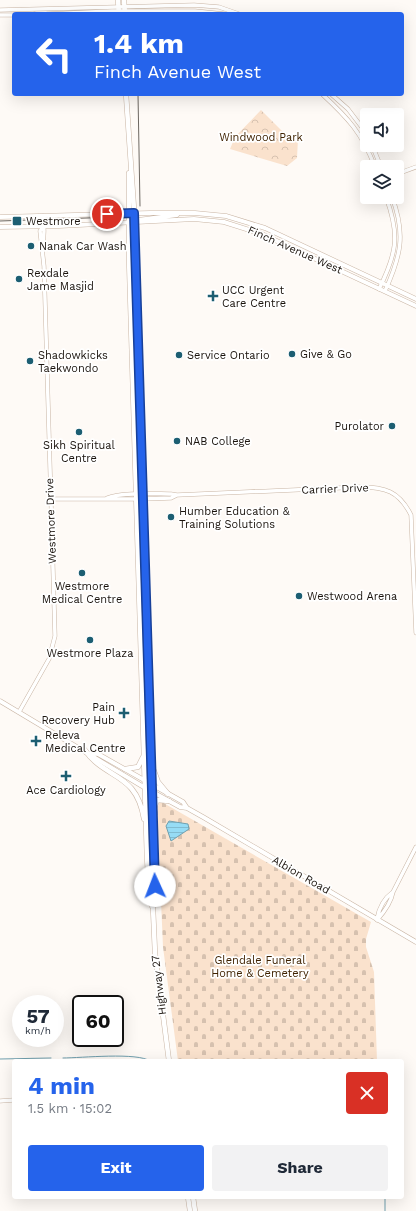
<!DOCTYPE html>
<meta charset="utf-8">
<style>
body{margin:0;font-family:"Work Sans",sans-serif;background:#f2f2f3;color:#1f2937;height:100vh;display:flex;flex-direction:column;font-size:15px;white-space:nowrap}
*{box-sizing:border-box;margin:0}
p{font-size:13px;color:#747a83}
.icon{flex:none;width:22px;height:22px;fill:none;stroke:currentColor;stroke-width:2;stroke-linecap:round;stroke-linejoin:round}
.map{position:relative;flex:1;overflow:hidden}
.sheet{position:absolute;left:12px;top:1059px;width:392px;height:140px;display:flex;flex-direction:column;background:#fff;border-radius:4px;box-shadow:0 4px 16px #0002}
.sheet>*{flex:none}
.top-card{position:absolute;left:12px;top:12px;width:392px;height:84px;border-radius:4px;box-shadow:0 4px 16px #0002;background:#2563eb;color:#fff;overflow:hidden}
.controls{position:absolute;left:360px;top:108px;display:grid;gap:8px}
.controls a{display:grid;place-items:center;width:44px;height:44px;border-radius:4px;background:#fff;box-shadow:0 4px 16px #0002;font-size:20px}
.speed{position:absolute;left:12px;top:995px;display:flex;gap:8px;font-size:20px;font-weight:700;text-align:center}
.speed>*{display:grid;place-content:center;width:52px;height:52px;border-radius:50%;background:#fff;box-shadow:0 4px 16px #0002;line-height:1}
.speed small{font-size:10px;font-weight:400}
.speed .limit{border:2px solid #111;border-radius:6px;background:#fff;color:#111}
.pin{position:absolute;display:grid;place-items:center;width:34px;height:34px;color:#fff;margin:-17px;border:2px solid #fff;border-radius:50%;box-shadow:0 1px 4px #0007}
.me{position:absolute;width:44px;margin:-22px;rotate:358deg;stroke-linejoin:round;filter:drop-shadow(0 0 3px #0008)}
.turn{display:flex;align-items:center;gap:14px;height:84px;padding:0 16px;font-size:18px}
.turn .icon{width:52px;height:52px;stroke-width:2.5}
.turn b{display:block;font-size:28px;line-height:34px}
.round{display:grid;place-items:center;flex:none;width:42px;height:42px;border-radius:4px;background:#f2f2f3}
.head{display:flex;align-items:center;justify-content:space-between;height:68px;padding:0 16px}
h1{font-size:24px;font-weight:700;line-height:30px;color:#2563eb}
.action{display:flex;gap:8px;margin-top:auto;padding:8px 16px}
.action a{flex:1;height:46px;border-radius:4px;background:#2563eb;color:#fff;font-size:16px;font-weight:700;line-height:46px;text-align:center}
.action a+a{background:#f2f2f3;color:#1f2937}
.map>svg:first-child{display:block}
</style>
<div class="map">
<svg width="416" height="1211" viewBox="0 0 416 1211">
<defs>
<pattern id="cemetery-stones" width="16" height="16" patternUnits="userSpaceOnUse"><rect width="16" height="16" fill="#fae2cd"/><path d="M2 7V4a2 2 0 0 1 4 0v3zM10 15v-3a2 2 0 0 1 4 0v3z" fill="#d6c1af"/></pattern>
<pattern id="park-crowns" width="20" height="18" patternUnits="userSpaceOnUse"><rect width="20" height="18" fill="#fae2cd"/><path d="M2 6a3 3 0 1 1 6 0M12 15a3 3 0 1 1 6 0" fill="none" stroke="#d6c1af"/></pattern>
<pattern id="water-rules" width="6" height="5" patternUnits="userSpaceOnUse"><rect width="6" height="5" fill="#96dcf5"/><path d="M0 2.5h6" fill="none" stroke="#81bcd1"/></pattern>
</defs>
<rect width="100%" height="100%" fill="#fefaf6"/>
<path fill="url(#cemetery-stones)" d="M 160,801 L 371,922 L 366,939 L 366,947 L 374,972 L 377,1061 L 178,1061 L 163,947 L 157,809 Z"/>
<path fill="url(#park-crowns)" d="M 261,110 L 282,131 L 298,139 L 297,158 L 287,166 L 230,149 L 235,137 Z"/>
<path fill="url(#water-rules)" stroke="#71a0af" d="M 169,821 L 188,824 L 189,829 L 171,841 L 166,826 Z"/>
<g fill="none" stroke-linecap="round" stroke-linejoin="round">
<path stroke="#71a0af" stroke-width="1" d="M 63,1058 C 81,1058 138,1052 150,1061
M 0,1059 L 51,1058
M 385,1197 L 385,1211"/>
<defs>
<path id="tertiary" d="M 0,10 L 194,5 L 219,7 L 239,14
M 34,14 L 35,14
M 47,14 L 112,11 L 195,11 L 224,14
M 0,15 L 14,15
M 322,94 C 348,118 362,133 375,167
M 331,94 L 348,109 L 367,134
M 372,145 L 381,167
M 397,174 L 416,167
M 43,216 L 44,231 L 43,250
M 379,289 C 397,253 400,235 386,197
M 385,291 C 401,256 406,234 392,197
M 107,498 C 121,492 155,494 171,494 L 177,495 L 360,487 C 385,487 399,491 411,515 L 416,633
M 49,499 L 143,499 L 171,498 L 177,495
M 19,712 L 49,659 L 55,636 L 44,266 L 40,231 L 43,227
M 377,919 C 379,908 383,899 393,892
M 377,920 C 385,911 391,903 393,892 L 416,847
M 0,1101 L 14,1100"/>
<path id="secondary" d="M 0,217 L 150,213 L 195,213 L 226,216 L 265,228 L 416,299
M 138,220 L 177,215
M 0,227 L 59,226 L 194,219 L 224,222 L 262,234 L 416,306
M 0,701 L 142,786 L 180,807 L 187,808
M 91,753 L 98,754 L 183,802 L 187,808 L 203,817 L 416,942"/>
<path id="primary" d="M 118,0 L 119,14
M 124,0 L 125,14
M 126,94 L 134,209 L 155,901 L 153,908 L 155,953 L 169,1061
M 129,173 L 129,259 L 147,858 L 150,902 L 153,908
M 84,749 C 106,781 136,771 144,819
M 150,768 L 154,771 L 158,782 L 168,794
M 125,769 L 138,767 L 143,757
M 153,812 L 157,800 L 169,801
M 188,1197 L 190,1211
M 193,1197 L 195,1211"/>
</defs>
<use href="#tertiary" stroke="#c9b5a4" stroke-width="4.5"/>
<use href="#secondary" stroke="#c9b5a4" stroke-width="5"/>
<use href="#primary" stroke="#c9b5a4" stroke-width="5.5"/>
<use href="#tertiary" stroke="#fff" stroke-width="3.5"/>
<use href="#secondary" stroke="#fff" stroke-width="4"/>
<use href="#primary" stroke="#fff" stroke-width="4.5"/>
<path stroke="#6d6862" stroke-width="1" d="M 138,94 L 140,206
M 0,221 L 116,217"/>
</g>
<g fill="none" stroke-linecap="round" stroke-linejoin="round">
<defs>
<path id="route" d="M 107,214 L 134,213 L 155,886"/>
</defs>
<use href="#route" stroke="#184099" stroke-width="10"/>
<use href="#route" stroke="#2563eb" stroke-width="7"/>
</g>
<g fill="#1c5e72" stroke="#fff" stroke-width="1.5">
<rect x="12" y="216" width="10" height="10" rx="2"/>
<circle cx="31" cy="246" r="4"/>
<circle cx="19" cy="279" r="4"/>
<path d="M211 290h4v4h4v4h-4v4h-4v-4h-4v-4h4z"/>
<circle cx="292" cy="354" r="4"/>
<circle cx="179" cy="355" r="4"/>
<circle cx="30" cy="361" r="4"/>
<circle cx="392" cy="426" r="4"/>
<circle cx="79" cy="432" r="4"/>
<circle cx="177" cy="441" r="4"/>
<circle cx="171" cy="517" r="4"/>
<circle cx="82" cy="573" r="4"/>
<circle cx="299" cy="596" r="4"/>
<circle cx="90" cy="640" r="4"/>
<path d="M122 707h4v4h4v4h-4v4h-4v-4h-4v-4h4z"/>
<path d="M34 735h4v4h4v4h-4v4h-4v-4h-4v-4h4z"/>
<path d="M64 770h4v4h4v4h-4v4h-4v-4h-4v-4h4z"/>
</g>
<g text-anchor="middle" dominant-baseline="central" stroke-width="3.5" stroke-linejoin="round" paint-order="stroke">
<g font-size="11" fill="#3f2200" stroke="#fff">
<text x="261" y="137">Windwood Park</text>
<text x="260" y="960">Glendale Funeral<tspan x="260" dy="13">Home &amp; Cemetery</tspan></text>
</g>
<g font-size="11" fill="#1a130d" stroke="#fff" text-anchor="start">
<text x="26" y="221">Westmore</text>
<text x="39" y="246">Nanak Car Wash</text>
<text x="27" y="273">Rexdale<tspan x="27" dy="13">Jame Masjid</tspan></text>
<text x="222" y="290">UCC Urgent<tspan x="222" dy="13">Care Centre</tspan></text>
<text x="300" y="354">Give &amp; Go</text>
<text x="38" y="355">Shadowkicks<tspan x="38" dy="13">Taekwondo</tspan></text>
<text x="187" y="355">Service Ontario</text>
<text x="384" y="426" text-anchor="end">Purolator</text>
<text x="185" y="441">NAB College</text>
<text x="79" y="445" text-anchor="middle">Sikh Spiritual<tspan x="79" dy="13">Centre</tspan></text>
<text x="179" y="511">Humber Education &amp;<tspan x="179" dy="13">Training Solutions</tspan></text>
<text x="82" y="586" text-anchor="middle">Westmore<tspan x="82" dy="13">Medical Centre</tspan></text>
<text x="307" y="596">Westwood Arena</text>
<text x="90" y="653" text-anchor="middle">Westmore Plaza</text>
<text x="115" y="707" text-anchor="end">Pain<tspan x="115" dy="13">Recovery Hub</tspan></text>
<text x="45" y="735">Releva<tspan x="45" dy="13">Medical Centre</tspan></text>
<text x="66" y="790" text-anchor="middle">Ace Cardiology</text>
</g>
<g font-size="11" fill="#1a130d" stroke="#fff">
<text transform="translate(295 250) rotate(24)">Finch Avenue West</text>
<text transform="translate(335 489) rotate(-2)">Carrier Drive</text>
<text transform="translate(51 521) rotate(-92)">Westmore Drive</text>
<text transform="translate(301 875) rotate(30)">Albion Road</text>
<text transform="translate(159 985) rotate(-97)">Highway 27</text>
</g>
</g>
</svg>
<div class="controls">
<a><svg class="icon" aria-label="sound" viewBox="0 0 24 24"><path d="M4 9h4l5-4v14l-5-4H4zM17 9q2 3 0 6"/></svg></a>
<a><svg class="icon" aria-label="layers" viewBox="0 0 24 24"><path d="M12 4l9 5-9 5-9-5zM3 14l9 5 9-5"/></svg></a>
</div>
<div class="speed"><div>57<small>km/h</small></div><div class="limit">60</div></div>
<div class="pin" style="left:107px;top:214px;background:#d93025"><svg class="icon" aria-label="arrive" viewBox="0 0 24 24"><path d="M6 21V4h12l-3 4 3 4H6"/></svg></div>
<svg class="me" style="left:155px;top:886px" viewBox="-20 -20 40 40"><circle r="19" fill="#fff"/><path d="M0-13L10 11 0 6-10 11z" fill="#2563eb"/></svg>
<div class="top-card">
<div class="turn"><svg class="icon" aria-label="left" viewBox="0 0 24 24"><path d="M17 20v-9H6M10 6l-5 5 5 5"/></svg><div><b>1.4 km</b>Finch Avenue West</div></div>
</div>
<section class="sheet">
<div class="head"><div><h1>4 min</h1><p>1.5 km · 15:02</p></div><a class="round" style="background:#d93025;color:#fff"><svg class="icon" aria-label="close" viewBox="0 0 24 24"><path d="M6 6l12 12M18 6L6 18"/></svg></a></div>
<div class="action"><a>Exit</a><a>Share</a></div>
</section>
</div>
